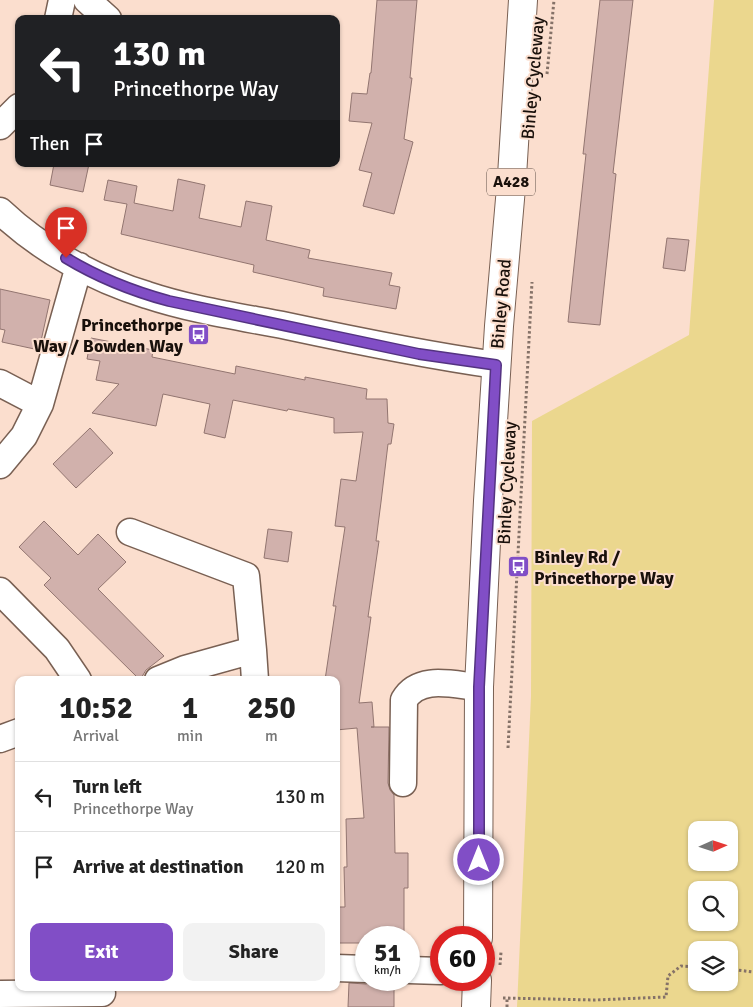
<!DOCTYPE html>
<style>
body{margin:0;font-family:Signika,sans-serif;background:#f2f2f2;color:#222;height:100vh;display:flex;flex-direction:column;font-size:19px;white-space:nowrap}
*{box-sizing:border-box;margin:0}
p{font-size:16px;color:#767676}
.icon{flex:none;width:28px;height:28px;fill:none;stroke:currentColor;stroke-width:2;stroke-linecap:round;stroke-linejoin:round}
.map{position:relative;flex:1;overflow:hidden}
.details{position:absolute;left:15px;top:676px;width:325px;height:315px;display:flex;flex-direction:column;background:#fff;border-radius:10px;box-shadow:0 1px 4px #0004}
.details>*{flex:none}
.hud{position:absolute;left:15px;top:15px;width:325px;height:152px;border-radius:10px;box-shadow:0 1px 4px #0004;background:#202124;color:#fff;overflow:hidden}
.needle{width:32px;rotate:87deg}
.fabs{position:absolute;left:688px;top:821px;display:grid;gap:10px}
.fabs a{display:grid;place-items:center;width:50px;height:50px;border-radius:10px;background:#fff;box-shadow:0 1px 4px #0004;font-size:25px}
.speed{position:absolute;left:355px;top:926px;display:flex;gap:10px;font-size:25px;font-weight:700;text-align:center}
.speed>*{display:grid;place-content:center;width:65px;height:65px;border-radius:50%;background:#fff;box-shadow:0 1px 4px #0004;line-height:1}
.speed small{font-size:12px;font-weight:400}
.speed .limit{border:8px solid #d22;background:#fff;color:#111}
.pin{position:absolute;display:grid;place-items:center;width:42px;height:42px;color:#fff;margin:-51px -21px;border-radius:50% 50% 50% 0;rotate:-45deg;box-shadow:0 0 5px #0007}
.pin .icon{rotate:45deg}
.me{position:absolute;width:55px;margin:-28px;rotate:0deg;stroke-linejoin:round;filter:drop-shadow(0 0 4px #0008)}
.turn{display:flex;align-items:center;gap:18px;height:105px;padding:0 15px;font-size:22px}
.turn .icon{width:65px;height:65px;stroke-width:2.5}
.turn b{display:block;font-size:35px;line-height:42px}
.then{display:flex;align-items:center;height:48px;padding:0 15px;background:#0003;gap:10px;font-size:19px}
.eta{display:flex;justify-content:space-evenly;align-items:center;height:85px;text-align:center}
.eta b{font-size:30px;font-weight:700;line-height:35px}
.action{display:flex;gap:10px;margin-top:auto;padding:10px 15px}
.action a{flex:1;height:58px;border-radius:10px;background:#814ec6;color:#fff;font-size:20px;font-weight:700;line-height:58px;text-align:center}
.action a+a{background:#f2f2f2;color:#222}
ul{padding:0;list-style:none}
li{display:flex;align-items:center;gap:15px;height:70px;padding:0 15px;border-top:1px solid #e0e0e0}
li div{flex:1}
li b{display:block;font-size:19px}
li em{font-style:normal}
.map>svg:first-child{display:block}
</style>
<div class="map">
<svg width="753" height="1007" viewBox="0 0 753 1007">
<rect width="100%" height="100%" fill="#fbdece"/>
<path fill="#ebd78e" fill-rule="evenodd" d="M 714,0 L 753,0 L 753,1007 L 517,1007 L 531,696 L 532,421 L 689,335 ZM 696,830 L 729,830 L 729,862 L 696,862 ZM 696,890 L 729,890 L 729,922 L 696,922 ZM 696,950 L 729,950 L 729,982 L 696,982 Z"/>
<path fill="#d1b1ac" stroke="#927570" d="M 377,0 L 417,0 L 410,78 L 412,78 L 404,139 L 413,142 L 394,214 L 363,206 L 372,173 L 359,170 L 372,123 L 349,121 L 352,93 L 367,94 L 370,73 L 371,73 Z
M 600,0 L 633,0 L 613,173 L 616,174 L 600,325 L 568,322 L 586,154 L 583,154 Z
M 54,164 L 89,164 L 83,192 L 50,185 Z
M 178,179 L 205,185 L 199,218 L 241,227 L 246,201 L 272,206 L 266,240 L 310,250 L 308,258 L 392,273 L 389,285 L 400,287 L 396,309 L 323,296 L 324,288 L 253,272 L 254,265 L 121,234 L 127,204 L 104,200 L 108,180 L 137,186 L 134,203 L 173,211 Z
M 667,238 L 689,240 L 685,271 L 663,268 Z
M 0,289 L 50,300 L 39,350 L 2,342 L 5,330 L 0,329 Z
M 91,338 L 153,350 L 152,357 L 235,374 L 236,366 L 305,380 L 305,377 L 367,389 L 366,399 L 387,399 L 388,423 L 394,424 L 391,444 L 388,444 L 381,502 L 376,541 L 379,541 L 368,617 L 371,617 L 359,703 L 372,702 L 374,727 L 371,727 L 389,727 L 388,783 L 390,790 L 394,795 L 395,853 L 408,853 L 408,888 L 404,888 L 404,938 L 366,938 L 366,943 L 336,943 L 336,907 L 345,907 L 344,867 L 347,867 L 346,819 L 364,818 L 357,728 L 336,730 L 336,680 L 325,680 L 336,606 L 333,606 L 345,527 L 335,526 L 341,479 L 356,481 L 363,432 L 334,433 L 334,418 L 288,409 L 287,411 L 233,400 L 225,438 L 204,433 L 210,404 L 163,394 L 156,426 L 92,413 L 119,384 L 96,380 L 100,361 L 87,359 Z
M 90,428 L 113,453 L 76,488 L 53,464 Z
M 44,521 L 78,555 L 98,534 L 126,562 L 98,589 L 164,656 L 146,670 L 140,680 L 44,585 L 51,578 L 19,547 Z
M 268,529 L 292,532 L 288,562 L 264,558 Z
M 376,980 L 394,980 L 394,1007 L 348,1007 L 349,983 L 366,984 Z"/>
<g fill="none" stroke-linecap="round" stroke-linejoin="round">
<defs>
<path id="minor" d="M 87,0 L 108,19
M 58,19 L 62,0
M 0,126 L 19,107
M 0,211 C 40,249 94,279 147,295 C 192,310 241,317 287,326 C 357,341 426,355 496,365
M 0,383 L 40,404
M 0,465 L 24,436 L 40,404 L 79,266
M 130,532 L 246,576 L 253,650
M 0,591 L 57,649 L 78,680
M 158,680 L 185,669 L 253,650 L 255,680
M 0,739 L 19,732
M 403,783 L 404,700 C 419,674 454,685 479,687
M 336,968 L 366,969
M 409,970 L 441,971
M 0,994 L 102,993"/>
<path id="major" d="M 478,938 L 479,687 L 488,501 L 499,326 L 512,176 L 523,0
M 476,1007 L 477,980"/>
</defs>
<use href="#minor" stroke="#796053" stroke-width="29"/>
<use href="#major" stroke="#796053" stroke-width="30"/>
<path stroke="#857268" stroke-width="3" stroke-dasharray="2.5 2.5" stroke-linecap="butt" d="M 547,74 L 554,0
M 508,748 L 532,282
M 500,965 L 501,952
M 729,969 L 753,972
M 503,998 L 595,1000 L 666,997 L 668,976 L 681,966 L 696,967
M 507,1007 L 507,999"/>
<use href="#minor" stroke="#fff" stroke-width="26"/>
<use href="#major" stroke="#fff" stroke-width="28"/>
</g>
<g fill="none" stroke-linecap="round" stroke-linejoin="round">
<defs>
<path id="route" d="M 66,258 C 99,278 132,291 169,301 L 419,354 L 496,365 L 479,687 L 479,860"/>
</defs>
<use href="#route" stroke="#543381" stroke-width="12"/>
<use href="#route" stroke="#814ec6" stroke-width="9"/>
</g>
<defs>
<symbol id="bus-square" viewBox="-11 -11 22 22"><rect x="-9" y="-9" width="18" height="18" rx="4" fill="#814ec6" stroke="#fbdece"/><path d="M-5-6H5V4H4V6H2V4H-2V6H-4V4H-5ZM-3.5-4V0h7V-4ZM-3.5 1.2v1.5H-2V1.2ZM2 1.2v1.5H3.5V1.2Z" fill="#fff"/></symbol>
</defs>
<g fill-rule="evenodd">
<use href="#bus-square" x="186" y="322" width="25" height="25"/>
<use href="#bus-square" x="506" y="554" width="25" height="25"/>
</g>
<g text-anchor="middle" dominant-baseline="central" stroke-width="4" stroke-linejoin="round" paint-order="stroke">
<rect fill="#fbdece" stroke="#5d4e46" stroke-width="1" x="487" y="168.5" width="48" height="27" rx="4"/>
<g font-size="16" font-weight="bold" fill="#19100b">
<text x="511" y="182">A428</text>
</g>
<g font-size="18" fill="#19100b" stroke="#fbdece">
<text transform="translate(533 78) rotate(-85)">Binley Cycleway</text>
<text transform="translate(501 304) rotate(-85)">Binley Road</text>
<text transform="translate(507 483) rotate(-87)">Binley Cycleway</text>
</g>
<g font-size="18" font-weight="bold" fill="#19100b" stroke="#fbdece" text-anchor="end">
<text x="183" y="325">Princethorpe<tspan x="183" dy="21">Way / Bowden Way</tspan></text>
<text x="534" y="557" text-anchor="start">Binley Rd /<tspan x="534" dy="21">Princethorpe Way</tspan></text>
</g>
</g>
</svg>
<div class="fabs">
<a><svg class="needle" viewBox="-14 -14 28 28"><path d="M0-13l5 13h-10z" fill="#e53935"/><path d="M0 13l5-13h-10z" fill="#767676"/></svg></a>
<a><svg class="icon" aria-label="search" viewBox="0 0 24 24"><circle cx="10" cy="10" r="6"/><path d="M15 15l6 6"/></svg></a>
<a><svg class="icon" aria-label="layers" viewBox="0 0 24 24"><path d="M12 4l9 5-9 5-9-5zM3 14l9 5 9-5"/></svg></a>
</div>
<div class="speed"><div>51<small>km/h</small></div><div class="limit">60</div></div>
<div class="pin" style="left:66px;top:258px;background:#d93025"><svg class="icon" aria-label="arrive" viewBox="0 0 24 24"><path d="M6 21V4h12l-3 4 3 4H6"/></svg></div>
<svg class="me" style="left:479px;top:860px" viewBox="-20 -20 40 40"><circle r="17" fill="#814ec6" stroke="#fff" stroke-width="3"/><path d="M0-11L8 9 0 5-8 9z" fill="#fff"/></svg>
<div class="hud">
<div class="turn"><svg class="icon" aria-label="left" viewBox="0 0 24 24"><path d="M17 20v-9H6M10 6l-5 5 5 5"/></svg><div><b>130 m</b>Princethorpe Way</div></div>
<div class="then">Then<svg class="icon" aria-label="arrive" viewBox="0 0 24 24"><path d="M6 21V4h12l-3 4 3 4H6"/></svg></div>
</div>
<section class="details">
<div class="eta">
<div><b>10:52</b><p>Arrival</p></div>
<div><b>1</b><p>min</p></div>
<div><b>250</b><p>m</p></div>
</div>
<ul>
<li><svg class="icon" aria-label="left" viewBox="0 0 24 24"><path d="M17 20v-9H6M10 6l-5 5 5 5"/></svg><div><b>Turn left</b><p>Princethorpe Way</p></div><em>130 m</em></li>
<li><svg class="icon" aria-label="arrive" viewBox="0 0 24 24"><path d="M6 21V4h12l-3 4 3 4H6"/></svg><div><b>Arrive at destination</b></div><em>120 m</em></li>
</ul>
<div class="action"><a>Exit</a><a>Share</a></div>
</section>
</div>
